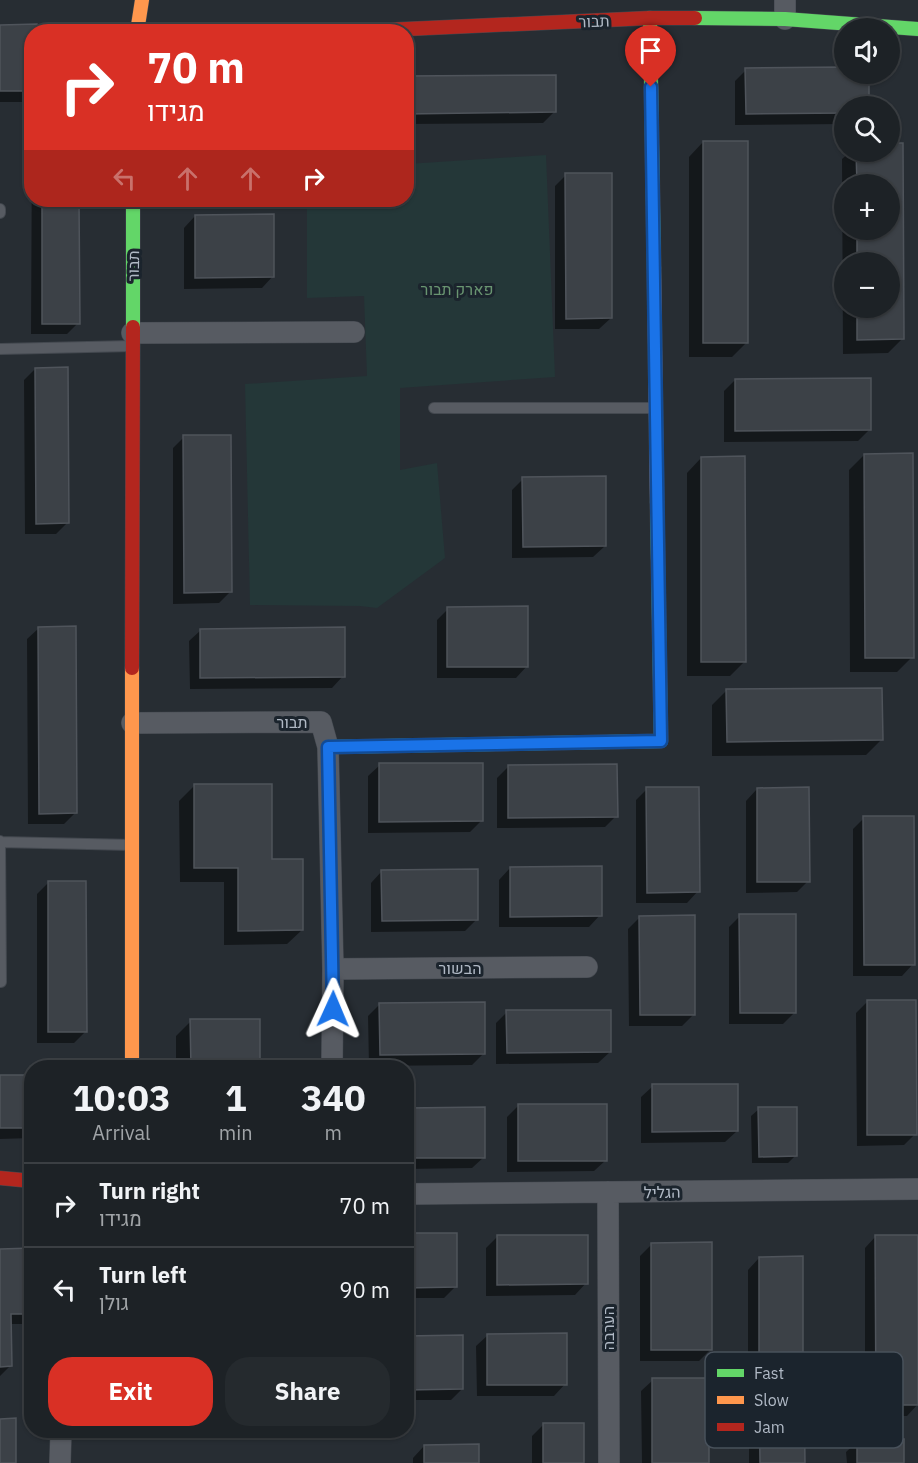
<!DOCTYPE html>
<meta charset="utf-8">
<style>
body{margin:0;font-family:"IBM Plex Sans",Heebo,sans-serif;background:#252a2e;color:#f1f3f6;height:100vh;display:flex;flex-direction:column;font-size:22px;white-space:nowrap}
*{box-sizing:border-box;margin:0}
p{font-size:20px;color:#a0a4a7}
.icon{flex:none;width:33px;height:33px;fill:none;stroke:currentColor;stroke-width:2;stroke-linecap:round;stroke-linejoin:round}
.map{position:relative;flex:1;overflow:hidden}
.panel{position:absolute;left:24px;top:1060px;width:390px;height:378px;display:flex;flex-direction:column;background:#1d2226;border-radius:24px;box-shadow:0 2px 4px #0004,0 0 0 2px #3b3f43}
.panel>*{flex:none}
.hud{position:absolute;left:24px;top:24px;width:390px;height:183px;border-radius:24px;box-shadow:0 2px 4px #0004,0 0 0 2px #3b3f43;background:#d93025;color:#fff;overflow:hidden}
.tools{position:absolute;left:834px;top:18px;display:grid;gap:12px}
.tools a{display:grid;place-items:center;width:66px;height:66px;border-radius:50%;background:#1d2226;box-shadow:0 2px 4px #0004,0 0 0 2px #3b3f43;font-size:30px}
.pin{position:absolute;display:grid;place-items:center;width:51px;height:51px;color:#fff;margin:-62px -26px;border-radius:50% 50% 50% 0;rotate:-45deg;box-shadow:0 0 6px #0007}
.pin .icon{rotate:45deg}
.me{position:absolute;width:66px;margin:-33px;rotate:1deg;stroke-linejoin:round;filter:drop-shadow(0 0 4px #0008)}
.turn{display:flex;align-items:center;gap:21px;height:126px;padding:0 24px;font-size:27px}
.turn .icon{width:78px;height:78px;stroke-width:2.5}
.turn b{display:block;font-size:42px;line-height:51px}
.lanes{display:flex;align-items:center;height:57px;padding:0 24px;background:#0003;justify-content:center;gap:30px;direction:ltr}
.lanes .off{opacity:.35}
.eta{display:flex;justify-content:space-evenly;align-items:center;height:102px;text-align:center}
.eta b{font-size:36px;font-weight:700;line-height:42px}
.button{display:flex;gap:12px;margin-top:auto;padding:12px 24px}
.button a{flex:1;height:69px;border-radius:24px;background:#d93025;color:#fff;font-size:24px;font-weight:700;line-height:69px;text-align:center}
.button a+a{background:#252a2e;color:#f1f3f6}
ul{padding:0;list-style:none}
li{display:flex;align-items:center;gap:18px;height:84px;padding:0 24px;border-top:2px solid #3b3f43}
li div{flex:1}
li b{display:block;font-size:22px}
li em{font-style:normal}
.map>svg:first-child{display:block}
</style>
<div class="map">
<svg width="918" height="1463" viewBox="0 0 918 1463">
<rect width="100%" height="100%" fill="#272d33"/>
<path fill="#243738" d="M 546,155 L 555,377 L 400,388 L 400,470 L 437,463 L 445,558 L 377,608 L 360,606 L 250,605 L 245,384 L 367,376 L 364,296 L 307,298 L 307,200 L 406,200 L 407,164 Z"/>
<path fill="#0007" fill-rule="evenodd" d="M 0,26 L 32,32 L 32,94 L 24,102 L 0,102 Z
M 844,69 L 844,74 L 867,74 L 867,106 L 844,106 L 844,124 L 735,125 L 735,81 L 746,70 Z
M 406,78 L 554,112 L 543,123 L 406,124 Z
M 32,137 L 32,200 L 77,200 L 78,323 L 67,334 L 31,334 Z
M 703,142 L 747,342 L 732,357 L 689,357 L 689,157 Z
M 890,144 L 902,144 L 903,338 L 888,353 L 843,354 L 842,159 L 850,152 L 890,152 ZM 844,184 L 890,184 L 890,230 L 844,230 ZM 844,262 L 890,262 L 890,308 L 844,308 Z
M 566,175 L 611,318 L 599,329 L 555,329 L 555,186 Z
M 195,216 L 273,276 L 262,288 L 184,289 L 184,228 Z
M 35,369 L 67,523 L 56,534 L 25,534 L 24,380 Z
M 735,380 L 870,429 L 858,441 L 724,442 L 724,391 Z
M 184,437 L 230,592 L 219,603 L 173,604 L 173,448 Z
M 864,455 L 912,657 L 897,672 L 850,672 L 849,470 Z
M 701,458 L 745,661 L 730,676 L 687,676 L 687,473 Z
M 523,479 L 605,546 L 593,557 L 512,558 L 512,490 Z
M 448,609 L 527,666 L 516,678 L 437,678 L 437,620 Z
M 39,628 L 75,813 L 64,824 L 28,824 L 27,639 Z
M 201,630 L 343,676 L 332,688 L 190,689 L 189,641 Z
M 727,690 L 881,740 L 866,755 L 712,756 L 712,705 Z
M 380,765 L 481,821 L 470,832 L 368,833 L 368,776 Z
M 508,767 L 616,816 L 605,827 L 497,828 L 497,778 Z
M 194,786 L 270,861 L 302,930 L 287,944 L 224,945 L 224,882 L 180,882 L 179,801 Z
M 647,789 L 698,891 L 687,903 L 636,903 L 636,800 Z
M 757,789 L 808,881 L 797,892 L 746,893 L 746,801 Z
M 864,818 L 913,964 L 902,976 L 853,976 L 853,829 Z
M 510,868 L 600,915 L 589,927 L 499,927 L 499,880 Z
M 382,871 L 477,919 L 465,931 L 371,932 L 371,883 Z
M 48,883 L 86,1031 L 74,1043 L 37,1043 L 37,894 Z
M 740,916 L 795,1012 L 783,1024 L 729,1024 L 729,927 Z
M 640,917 L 694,1014 L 682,1026 L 629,1026 L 628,929 Z
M 868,1001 L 915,1134 L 904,1145 L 857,1146 L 856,1013 Z
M 380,1004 L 483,1054 L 472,1065 L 369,1066 L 368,1016 Z
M 507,1012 L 610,1052 L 598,1063 L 496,1064 L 496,1023 Z
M 191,1021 L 258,1068 L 176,1068 L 176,1036 Z
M 0,1077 L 32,1077 L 32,1138 L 0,1139 Z
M 653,1086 L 737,1131 L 725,1142 L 641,1143 L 641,1097 Z
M 518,1106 L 606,1160 L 594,1171 L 507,1172 L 507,1117 Z
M 406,1109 L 484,1157 L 472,1168 L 406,1169 Z
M 759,1109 L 795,1156 L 788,1163 L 752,1163 L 751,1116 Z
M 406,1234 L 455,1287 L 444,1298 L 406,1298 Z
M 876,1236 L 918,1404 L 907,1416 L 865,1416 L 865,1248 Z
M 497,1237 L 586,1283 L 575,1295 L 486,1296 L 486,1248 Z
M 652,1244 L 711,1349 L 699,1361 L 640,1361 L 640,1256 Z
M 0,1250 L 32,1250 L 32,1324 L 10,1324 L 10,1366 L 0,1376 Z
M 759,1258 L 802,1352 L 790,1363 L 748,1363 L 748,1270 Z
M 488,1335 L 565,1384 L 554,1396 L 477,1396 L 476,1346 Z
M 406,1337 L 462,1389 L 451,1400 L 406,1400 Z
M 653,1380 L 708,1463 L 642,1463 L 641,1391 Z
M 760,1385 L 803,1463 L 749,1463 L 749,1396 Z
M 543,1425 L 583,1463 L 532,1463 L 532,1436 Z
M 858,1441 L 902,1463 L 847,1463 L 846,1452 Z
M 424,1446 L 478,1463 L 413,1463 L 413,1458 Z"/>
<path fill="#3c4147" stroke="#4f545b" stroke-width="1.5" d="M 37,24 L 37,32 L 32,32 L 32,91 L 0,91 L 0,25 Z
M 844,67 L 844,74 L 869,74 L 869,106 L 844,106 L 844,113 L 746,114 L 745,68 Z
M 556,75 L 556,112 L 406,114 L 406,76 Z
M 703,141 L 748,141 L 748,343 L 703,343 Z
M 890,143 L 903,143 L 904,339 L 857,340 L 857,308 L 890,308 L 890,262 L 857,262 L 857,230 L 890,230 L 890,184 L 857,184 L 856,152 L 890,152 Z
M 565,173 L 612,173 L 612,318 L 566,319 Z
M 42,200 L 79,200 L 80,324 L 42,324 Z
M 274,214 L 274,277 L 195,278 L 195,215 Z
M 68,367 L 69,523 L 36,524 L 35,368 Z
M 871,378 L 871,430 L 735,431 L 735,379 Z
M 183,435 L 231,435 L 232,592 L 184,593 Z
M 913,453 L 914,658 L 865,658 L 864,454 Z
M 745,456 L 746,662 L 701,662 L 701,457 Z
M 606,476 L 606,546 L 523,547 L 522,477 Z
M 528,606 L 528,667 L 447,667 L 447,607 Z
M 76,626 L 77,813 L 39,814 L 38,627 Z
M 345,627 L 345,677 L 200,678 L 200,629 Z
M 882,688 L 883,740 L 727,742 L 726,689 Z
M 379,763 L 483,763 L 483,821 L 379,822 Z
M 617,764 L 618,817 L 508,818 L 508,765 Z
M 194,784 L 272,784 L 272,859 L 303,859 L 303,930 L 238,931 L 238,868 L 194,868 Z
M 646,787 L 699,787 L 700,892 L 647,893 Z
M 809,787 L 810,882 L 757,882 L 757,788 Z
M 863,816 L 914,816 L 915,965 L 864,965 Z
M 602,866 L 602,916 L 510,917 L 510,867 Z
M 478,869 L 478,920 L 382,921 L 381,870 Z
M 48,881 L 86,881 L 87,1032 L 48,1032 Z
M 739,914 L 796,914 L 796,1013 L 740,1013 Z
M 695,915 L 695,1015 L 640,1015 L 639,916 Z
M 867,1000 L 916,1000 L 917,1135 L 867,1135 Z
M 485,1002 L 485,1054 L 380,1055 L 379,1003 Z
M 506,1010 L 611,1010 L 611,1052 L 507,1053 Z
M 190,1019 L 260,1019 L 260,1068 L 191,1068 Z
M 0,1075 L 32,1075 L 32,1128 L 0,1128 Z
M 652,1084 L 738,1084 L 738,1131 L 652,1132 Z
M 518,1104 L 607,1104 L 607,1161 L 518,1161 Z
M 485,1107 L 485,1158 L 406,1158 L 406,1108 Z
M 758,1107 L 797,1107 L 797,1156 L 759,1157 Z
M 406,1233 L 457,1233 L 457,1287 L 406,1288 Z
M 497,1235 L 588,1235 L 588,1284 L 497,1285 Z
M 875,1235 L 918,1235 L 918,1405 L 876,1405 Z
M 712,1242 L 712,1350 L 651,1350 L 651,1243 Z
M 32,1248 L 32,1314 L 11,1314 L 12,1366 L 0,1367 L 0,1249 Z
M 803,1256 L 803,1352 L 759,1353 L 759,1257 Z
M 567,1333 L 567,1385 L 487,1385 L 487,1334 Z
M 463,1335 L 463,1389 L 406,1390 L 406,1336 Z
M 652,1378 L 709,1378 L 709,1463 L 652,1463 Z
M 759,1383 L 804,1383 L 805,1463 L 760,1463 Z
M 16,1418 L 16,1463 L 0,1463 L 0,1419 Z
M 543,1423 L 584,1423 L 584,1463 L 543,1463 Z
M 857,1439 L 904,1439 L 904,1463 L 857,1463 Z
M 479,1444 L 479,1463 L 424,1463 L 424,1445 Z"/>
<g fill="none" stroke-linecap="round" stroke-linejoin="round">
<defs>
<path id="lane" d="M 0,213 L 0,209
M 0,349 L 132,346
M 434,408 L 655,408
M 0,841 L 1,982
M 0,842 L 132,845"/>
<path id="street" d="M 785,19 L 785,0
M 132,333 L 354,332
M 132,723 L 321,722 L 328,747 L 333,969 L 332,1068
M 333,969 L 587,967
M 608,1192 L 609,1463
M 406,1194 L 918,1189
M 60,1463 L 61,1431"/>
<path id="fast" d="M 650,18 L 654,268
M 695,18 L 785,19 L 918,29
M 133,327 L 133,200
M 328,747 L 661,741 L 657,502"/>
<path id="slow" d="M 137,32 L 142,0
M 654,268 L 657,502
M 132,1068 L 132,668"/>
<path id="jam" d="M 341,32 L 650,18 L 695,18
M 132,668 L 133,327
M 0,1178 L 32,1181"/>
</defs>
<use href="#lane" stroke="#444950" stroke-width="12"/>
<use href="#street" stroke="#444950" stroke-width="22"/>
<use href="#fast" stroke="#444950" stroke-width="15"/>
<use href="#slow" stroke="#444950" stroke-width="15"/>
<use href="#jam" stroke="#444950" stroke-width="15"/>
<use href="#lane" stroke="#575b62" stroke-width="10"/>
<use href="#street" stroke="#575b62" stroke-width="21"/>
<use href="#fast" stroke="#63d668" stroke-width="14"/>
<use href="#slow" stroke="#ff974d" stroke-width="14"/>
<use href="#jam" stroke="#b3261e" stroke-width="14"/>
</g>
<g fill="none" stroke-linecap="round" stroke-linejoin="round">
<defs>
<path id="route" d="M 333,1009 L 328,747 L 661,741 L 651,87"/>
</defs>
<use href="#route" stroke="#114b97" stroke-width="15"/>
<use href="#route" stroke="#1a73e8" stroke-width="10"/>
</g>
<g text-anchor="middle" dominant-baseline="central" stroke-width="6" stroke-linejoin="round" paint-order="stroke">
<g font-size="16" fill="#b0b9c5" stroke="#1b242d">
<text transform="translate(594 21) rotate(-2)">תבור</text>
<text transform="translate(133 266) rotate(-89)">תבור</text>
<text x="292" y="722">תבור</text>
<text x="460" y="968">הבשור</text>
<text transform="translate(662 1192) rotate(-1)">הגליל</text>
<text transform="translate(608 1328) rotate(-90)">הערבה</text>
</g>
<g font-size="16" fill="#699571" stroke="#1b242d">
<text x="457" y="289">פארק תבור</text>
</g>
</g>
<rect x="705" y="1352" width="198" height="96" rx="9" fill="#1b242d" stroke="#48515b" stroke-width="1.5"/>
<rect x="717" y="1369" width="27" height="8" fill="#63d668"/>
<rect x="717" y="1396" width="27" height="8" fill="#ff974d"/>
<rect x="717" y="1423" width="27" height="8" fill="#b3261e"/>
<g font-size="16" fill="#b0b9c5">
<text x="754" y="1379">Fast</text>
<text x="754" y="1406">Slow</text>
<text x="754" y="1433">Jam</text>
</g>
</svg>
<div class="tools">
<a><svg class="icon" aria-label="sound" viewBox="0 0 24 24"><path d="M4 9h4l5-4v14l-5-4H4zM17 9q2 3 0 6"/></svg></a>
<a><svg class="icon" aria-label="search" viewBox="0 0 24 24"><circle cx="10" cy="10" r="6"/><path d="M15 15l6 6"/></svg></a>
<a>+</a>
<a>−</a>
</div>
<div class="pin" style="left:651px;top:87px;background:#d93025"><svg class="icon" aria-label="arrive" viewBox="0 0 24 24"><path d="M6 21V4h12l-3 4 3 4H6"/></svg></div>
<svg class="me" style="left:333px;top:1009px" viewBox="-20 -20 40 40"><path d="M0-17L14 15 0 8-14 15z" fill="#1a73e8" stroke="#fff" stroke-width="4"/></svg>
<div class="hud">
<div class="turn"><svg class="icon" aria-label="right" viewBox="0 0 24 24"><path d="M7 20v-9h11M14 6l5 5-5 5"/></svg><div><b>70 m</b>מגידו</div></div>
<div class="lanes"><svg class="icon off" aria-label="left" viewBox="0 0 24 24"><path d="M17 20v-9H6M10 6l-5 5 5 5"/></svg><svg class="icon off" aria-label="ahead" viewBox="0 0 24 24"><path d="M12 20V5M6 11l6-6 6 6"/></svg><svg class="icon off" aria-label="ahead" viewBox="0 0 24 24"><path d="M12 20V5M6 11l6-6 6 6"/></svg><svg class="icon" aria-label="right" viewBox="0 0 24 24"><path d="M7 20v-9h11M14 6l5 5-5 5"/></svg></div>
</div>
<section class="panel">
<div class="eta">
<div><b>10:03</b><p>Arrival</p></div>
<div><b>1</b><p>min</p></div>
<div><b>340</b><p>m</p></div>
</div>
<ul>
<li><svg class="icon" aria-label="right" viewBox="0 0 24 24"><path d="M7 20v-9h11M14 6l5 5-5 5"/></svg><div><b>Turn right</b><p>מגידו</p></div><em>70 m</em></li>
<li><svg class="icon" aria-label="left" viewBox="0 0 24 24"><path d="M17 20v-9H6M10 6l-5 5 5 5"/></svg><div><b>Turn left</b><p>גולן</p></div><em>90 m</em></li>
</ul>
<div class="button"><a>Exit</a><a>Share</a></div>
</section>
</div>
